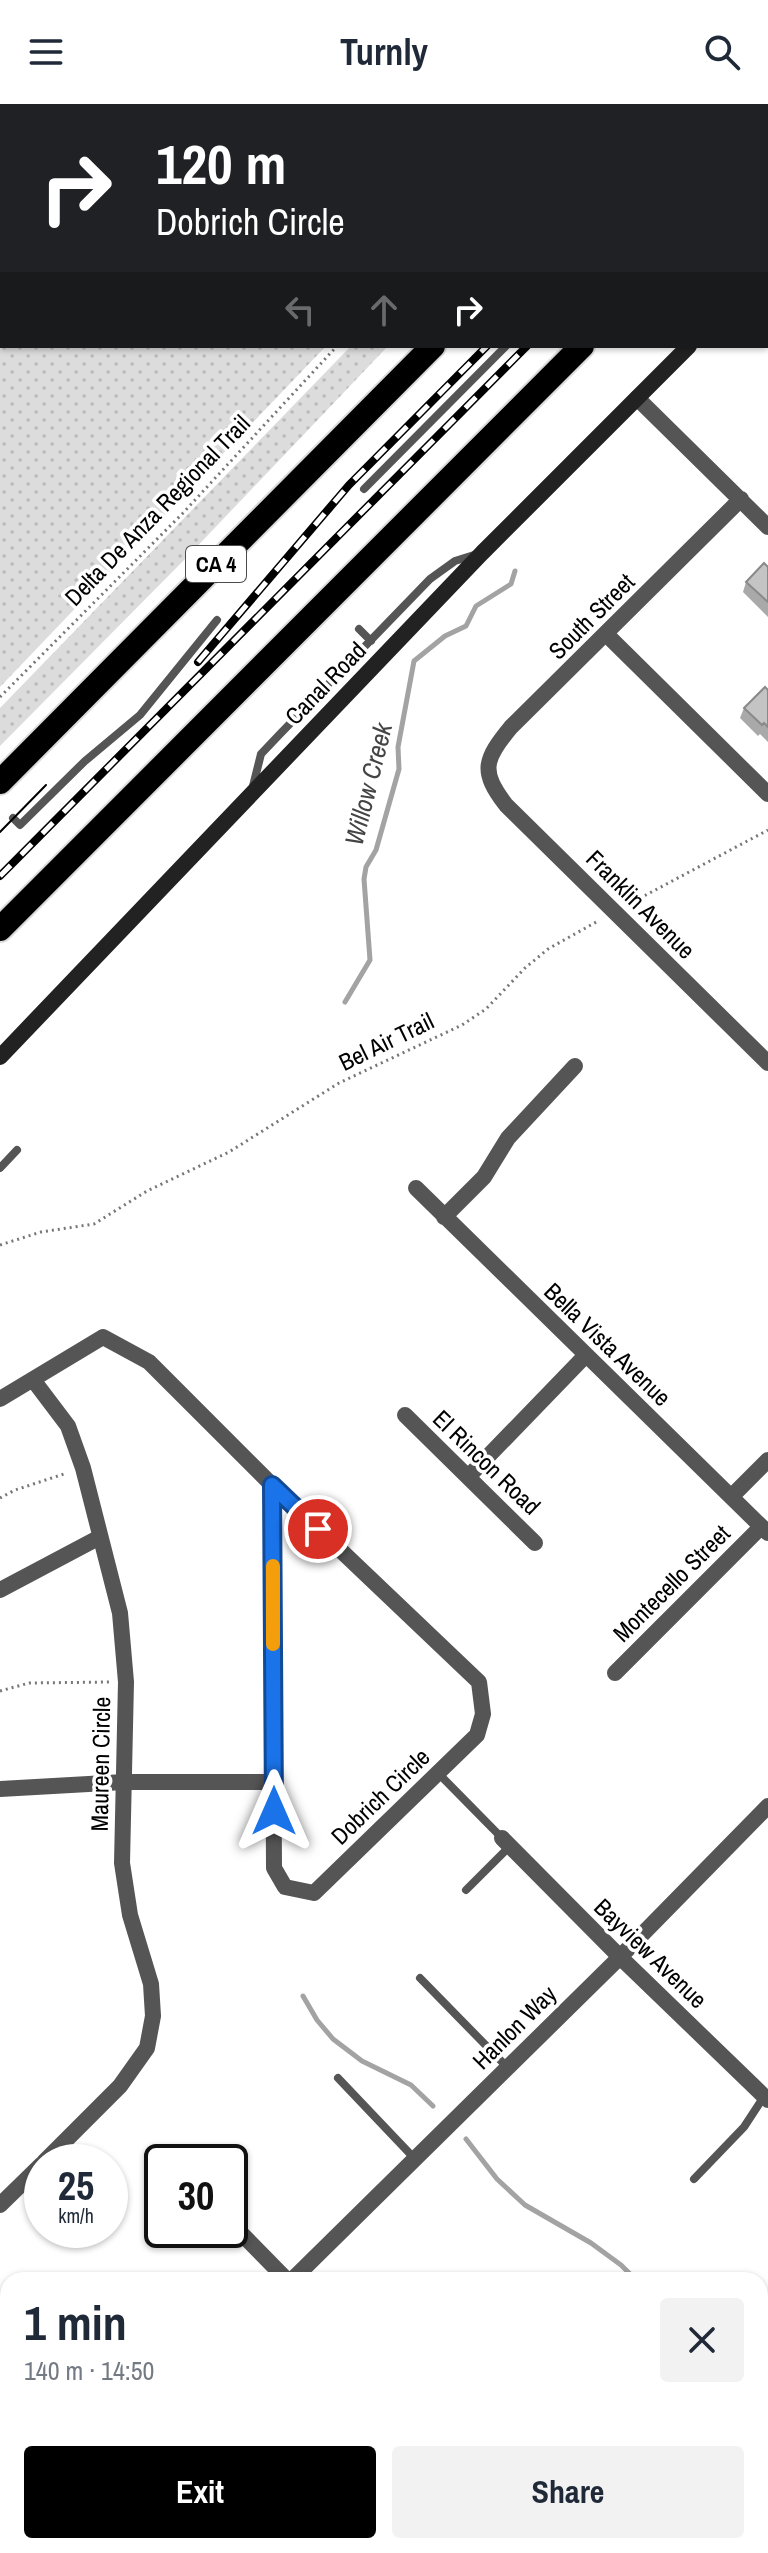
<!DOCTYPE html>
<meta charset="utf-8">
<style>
body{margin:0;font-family:"Archivo Narrow",sans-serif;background:#f2f2f3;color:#1f2937;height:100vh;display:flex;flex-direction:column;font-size:30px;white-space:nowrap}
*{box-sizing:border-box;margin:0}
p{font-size:26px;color:#747a83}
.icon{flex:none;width:44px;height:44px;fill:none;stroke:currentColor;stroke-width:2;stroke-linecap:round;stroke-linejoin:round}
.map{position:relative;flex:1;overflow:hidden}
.side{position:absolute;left:0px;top:2168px;width:768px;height:282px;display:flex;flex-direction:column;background:#fff;border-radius:24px 24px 0 0;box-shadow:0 2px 6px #0004}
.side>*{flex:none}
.guide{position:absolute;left:0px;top:0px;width:768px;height:244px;box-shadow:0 2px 6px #0004;background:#202124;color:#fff;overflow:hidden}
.speed{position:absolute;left:24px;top:2040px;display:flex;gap:16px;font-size:40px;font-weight:700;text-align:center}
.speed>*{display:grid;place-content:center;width:104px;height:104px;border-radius:50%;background:#fff;box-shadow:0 2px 6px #0004;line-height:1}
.speed small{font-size:20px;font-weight:400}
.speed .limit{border:4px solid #111;border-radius:12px;background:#fff;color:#111}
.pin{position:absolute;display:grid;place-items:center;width:68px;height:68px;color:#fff;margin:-34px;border:4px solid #fff;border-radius:50%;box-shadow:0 2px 8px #0007}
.me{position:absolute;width:88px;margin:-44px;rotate:0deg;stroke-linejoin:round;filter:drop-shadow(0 0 6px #0008)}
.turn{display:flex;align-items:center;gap:28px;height:168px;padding:0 24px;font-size:36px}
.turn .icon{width:104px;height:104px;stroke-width:2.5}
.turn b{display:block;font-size:56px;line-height:68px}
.lanes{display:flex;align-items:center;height:76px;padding:0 24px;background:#0003;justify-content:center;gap:40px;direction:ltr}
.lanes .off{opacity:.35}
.round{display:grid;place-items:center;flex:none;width:84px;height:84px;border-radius:8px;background:#f2f2f3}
.overview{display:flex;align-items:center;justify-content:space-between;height:136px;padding:0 24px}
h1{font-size:48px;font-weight:700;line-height:60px}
.action{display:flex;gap:16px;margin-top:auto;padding:16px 24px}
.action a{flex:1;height:92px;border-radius:8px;background:#000;color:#fff;font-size:32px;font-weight:700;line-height:92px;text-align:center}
.action a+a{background:#f2f2f3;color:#1f2937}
header{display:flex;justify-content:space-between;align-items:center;height:104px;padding:0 24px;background:#fff;font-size:36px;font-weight:700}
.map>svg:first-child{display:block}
</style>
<header><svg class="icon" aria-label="menu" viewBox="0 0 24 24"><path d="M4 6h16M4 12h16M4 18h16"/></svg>Turnly<svg class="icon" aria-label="search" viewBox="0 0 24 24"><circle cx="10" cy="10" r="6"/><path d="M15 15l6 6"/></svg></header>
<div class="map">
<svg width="768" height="2449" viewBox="0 0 768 2449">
<defs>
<pattern id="grass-dots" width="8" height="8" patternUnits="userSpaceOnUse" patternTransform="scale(2)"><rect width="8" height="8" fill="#dcdcdc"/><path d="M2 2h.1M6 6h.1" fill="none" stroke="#bbb" stroke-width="1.8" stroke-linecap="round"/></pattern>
</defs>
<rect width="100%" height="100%" fill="#fff"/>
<path fill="url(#grass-dots)" d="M 0,30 L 2,242 L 326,242 L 0,583 Z
M 351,242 L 388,242 L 188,452 L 0,642 L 0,604 Z"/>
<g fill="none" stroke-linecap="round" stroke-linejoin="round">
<path stroke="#a3a3a3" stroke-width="5" d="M 345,898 L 370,856 L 364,775 L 366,763 L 376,746 L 399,665 L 398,643 L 414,557 L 445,532 L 466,522 L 476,502 L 511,480 L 515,467
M 303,1892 L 317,1916 L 333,1935 L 362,1957 L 411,1981 L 433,2002
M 466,2035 L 497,2075 L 525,2101 L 591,2139 L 621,2161 L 636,2176
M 760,2325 L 768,2334"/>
<defs>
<path id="highway" d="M 630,2 L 632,0
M 674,2 L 676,0
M 766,57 L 768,55
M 766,101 L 768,100
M 0,678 L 433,242
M 0,825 L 582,242"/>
</defs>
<use href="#highway" stroke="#dbdbdb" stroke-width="28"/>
<path stroke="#777" stroke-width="3" stroke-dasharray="2 4" stroke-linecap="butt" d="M 558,2 L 559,0
M 0,593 L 183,409 L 337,242
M 629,800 L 768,726
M 0,1141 L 41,1128 L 94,1120 L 147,1087 L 229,1048 L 339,979 L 462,921 L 486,905 L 525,864 L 548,845 L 598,817
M 0,1394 L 15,1386 L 67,1369
M 0,1587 L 29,1579 L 110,1578"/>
<path stroke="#555" stroke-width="8" d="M 766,231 L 768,230
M 364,385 L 506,242
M 359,525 L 371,537
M 253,682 L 261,650 L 280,630 L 430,475 L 455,457 L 474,451
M 13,714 L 20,721 L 85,657 L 140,611 L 217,516
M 0,1064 L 17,1046
M 438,1669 L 502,1734
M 466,1786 L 510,1742
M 420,1874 L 508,1964
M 338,1974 L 415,2055
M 694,2075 L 744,2023 L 765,1991
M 343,2442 L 350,2449
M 639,2449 L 646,2442"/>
<path stroke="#555" stroke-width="16" d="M 637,294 L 768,423
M 741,395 L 511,623 C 484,656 480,667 506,701 L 768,959
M 607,531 L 768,690
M 416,1084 L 768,1429
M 444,1113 L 484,1073 L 508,1034 L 575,962
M 34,1277 L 68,1322 L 83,1364 L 120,1509 L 126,1578 L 122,1759 L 130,1811 L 151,1880 L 153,1912 L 147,1944 L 120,1982 L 44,2058
M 0,1295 L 103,1233 L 149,1258 L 272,1381 L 479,1578 L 483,1610 L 477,1631 L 314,1789 L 285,1783 L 274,1764 L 272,1381
M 405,1311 L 535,1439
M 468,1373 L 586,1251
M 732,1392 L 768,1356
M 0,1486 L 100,1433
M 615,1569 L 761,1423
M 0,1685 L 124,1678 L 274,1678
M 502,1734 L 620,1853 L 768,1996
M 0,2101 L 42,2060
M 230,2118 L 287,2176
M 292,2176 L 620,1853 L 768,1702
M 551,2442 L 558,2449
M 16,2449 L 23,2442"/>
<path stroke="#222" stroke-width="16" d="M 766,165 L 768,163
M 0,953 L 482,449 L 689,242"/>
<use href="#highway" stroke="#000" stroke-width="24"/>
<path stroke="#000" stroke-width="2" d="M 0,728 L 46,681"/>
<defs>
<path id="rail" d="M 725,2 L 727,0
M 766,2 L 768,0
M 198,558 L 349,381 L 487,242
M 0,772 L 527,242"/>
</defs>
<use href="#rail" stroke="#000" stroke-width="8"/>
<use href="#rail" stroke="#fff" stroke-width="5" stroke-dasharray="15" stroke-linecap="butt"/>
</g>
<path fill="#a9a9a9" d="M 768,463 L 768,513 L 743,488 L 746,478 Z
M 768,586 L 768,638 L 760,630 L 758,632 L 740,614 L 744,604 Z"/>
<path fill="#c4c4c4" stroke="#898989" stroke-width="2" d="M 764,459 L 768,463 L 768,498 L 746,478 Z
M 765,583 L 768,586 L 768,623 L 764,619 L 762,621 L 744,604 Z"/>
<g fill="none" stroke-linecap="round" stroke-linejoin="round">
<defs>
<path id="route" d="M 274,1707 L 272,1381 L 318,1425"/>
</defs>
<use href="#route" stroke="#114b97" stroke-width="20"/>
<use href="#route" stroke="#1a73e8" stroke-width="14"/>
<path stroke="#f59e0b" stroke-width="14" d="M 273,1462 L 273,1540"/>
</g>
<g text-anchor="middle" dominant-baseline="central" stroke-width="7" stroke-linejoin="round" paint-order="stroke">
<rect fill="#fff" stroke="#4c4c4c" stroke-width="2" x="186" y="442" width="60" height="36" rx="6"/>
<g font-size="22" font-weight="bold" fill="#000">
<text x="216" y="460">CA 4</text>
</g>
<g font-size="24" fill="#000" stroke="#fff">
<text transform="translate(157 406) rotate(-46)">Delta De Anza Regional Trail</text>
<text transform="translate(591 512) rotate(-45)">South Street</text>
<text transform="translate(325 579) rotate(-46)">Canal Road</text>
<text transform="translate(641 800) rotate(45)">Franklin Avenue</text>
<text transform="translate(386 937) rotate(-26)">Bel Air Trail</text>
<text transform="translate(608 1240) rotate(44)">Bella Vista Avenue</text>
<text transform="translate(487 1358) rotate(44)">El Rincon Road</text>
<text transform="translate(671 1479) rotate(-45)">Montecello Street</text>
<text transform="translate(100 1660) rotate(-89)">Maureen Circle</text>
<text transform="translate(380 1692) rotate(-44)">Dobrich Circle</text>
<text transform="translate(651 1849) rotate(44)">Bayview Avenue</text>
<text transform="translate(514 1923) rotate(-45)">Hanlon Way</text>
</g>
<g font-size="26" font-style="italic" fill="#444" stroke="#fff">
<text transform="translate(368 680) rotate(-76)">Willow Creek</text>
</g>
</g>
</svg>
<div class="speed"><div>25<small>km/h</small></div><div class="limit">30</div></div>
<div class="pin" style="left:318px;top:1425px;background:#d93025"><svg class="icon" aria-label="arrive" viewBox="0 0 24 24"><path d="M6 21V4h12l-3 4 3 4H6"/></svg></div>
<svg class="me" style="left:274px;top:1707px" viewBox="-20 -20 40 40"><path d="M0-17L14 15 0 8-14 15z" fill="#1a73e8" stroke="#fff" stroke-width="4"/></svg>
<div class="guide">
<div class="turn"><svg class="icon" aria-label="right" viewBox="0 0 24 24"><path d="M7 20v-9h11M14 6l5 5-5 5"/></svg><div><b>120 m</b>Dobrich Circle</div></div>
<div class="lanes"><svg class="icon off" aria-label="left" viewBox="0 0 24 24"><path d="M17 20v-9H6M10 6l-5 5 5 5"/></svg><svg class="icon off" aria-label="ahead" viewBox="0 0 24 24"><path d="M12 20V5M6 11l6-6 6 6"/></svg><svg class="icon" aria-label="right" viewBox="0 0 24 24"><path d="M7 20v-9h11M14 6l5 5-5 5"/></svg></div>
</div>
<section class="side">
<div class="overview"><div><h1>1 min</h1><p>140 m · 14:50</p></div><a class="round"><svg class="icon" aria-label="close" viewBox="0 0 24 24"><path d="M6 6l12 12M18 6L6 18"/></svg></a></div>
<div class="action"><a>Exit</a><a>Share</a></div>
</section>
</div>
